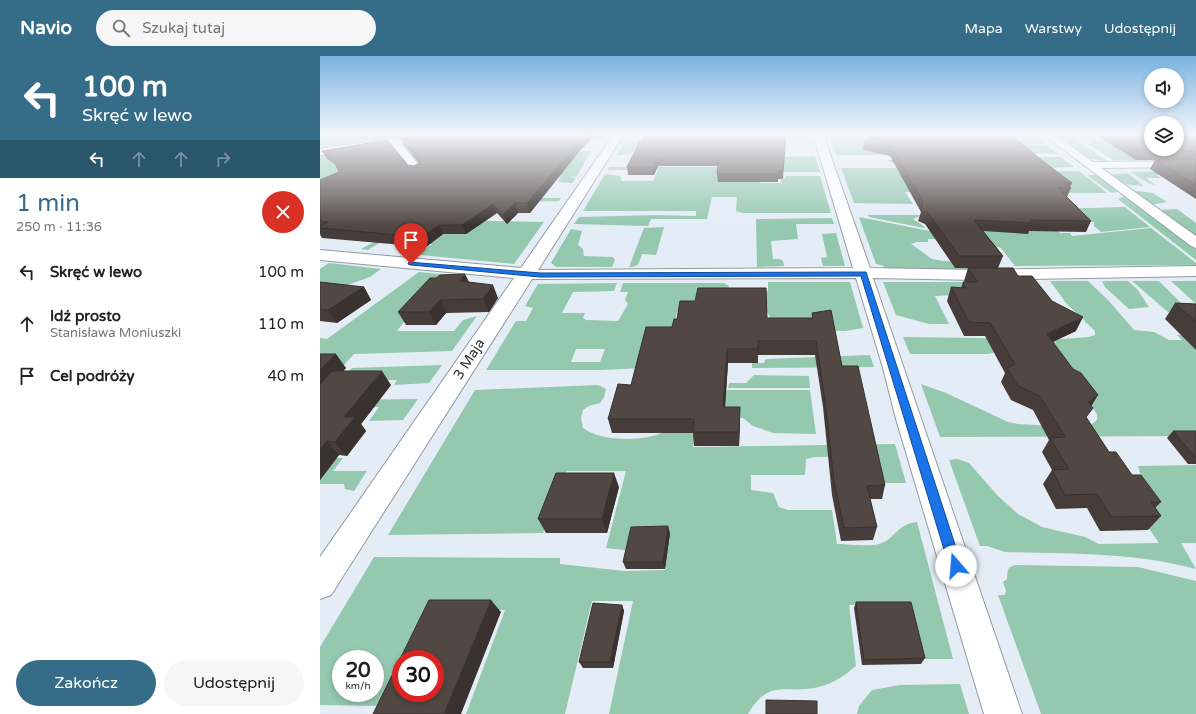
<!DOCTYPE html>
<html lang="pl">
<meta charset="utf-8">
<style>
body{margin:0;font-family:"Varela Round",sans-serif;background:#f6f6f6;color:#222;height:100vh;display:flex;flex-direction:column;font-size:15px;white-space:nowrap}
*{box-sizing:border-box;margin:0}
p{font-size:13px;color:#767676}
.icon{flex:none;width:22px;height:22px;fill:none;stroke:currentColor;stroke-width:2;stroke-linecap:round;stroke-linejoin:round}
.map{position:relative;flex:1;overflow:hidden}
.panel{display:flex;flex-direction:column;background:#fff;width:320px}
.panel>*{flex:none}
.guide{background:#356c87;color:#fff;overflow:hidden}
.fabs{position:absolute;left:824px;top:12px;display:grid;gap:8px}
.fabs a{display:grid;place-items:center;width:40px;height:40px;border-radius:50%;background:#fff;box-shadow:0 2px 6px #0003;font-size:20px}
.speed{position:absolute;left:12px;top:594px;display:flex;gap:8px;font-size:20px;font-weight:700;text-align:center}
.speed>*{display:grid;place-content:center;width:52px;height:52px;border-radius:50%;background:#fff;box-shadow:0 2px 6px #0003;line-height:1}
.speed small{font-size:10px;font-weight:400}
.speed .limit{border:6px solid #d22;background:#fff;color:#111}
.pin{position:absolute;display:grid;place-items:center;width:34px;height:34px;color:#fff;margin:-41px -17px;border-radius:50% 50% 50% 0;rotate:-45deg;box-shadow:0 0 4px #0007}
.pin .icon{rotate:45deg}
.me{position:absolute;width:44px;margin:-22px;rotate:342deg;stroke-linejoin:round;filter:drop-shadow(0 0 3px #0008)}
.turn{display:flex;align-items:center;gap:14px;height:84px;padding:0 16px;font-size:18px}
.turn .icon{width:52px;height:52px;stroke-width:2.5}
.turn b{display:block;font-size:28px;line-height:34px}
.lanes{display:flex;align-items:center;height:38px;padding:0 16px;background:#0003;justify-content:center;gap:20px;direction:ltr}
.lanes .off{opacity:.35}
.round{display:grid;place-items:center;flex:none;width:42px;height:42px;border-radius:21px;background:#f6f6f6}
.overview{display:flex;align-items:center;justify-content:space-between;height:68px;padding:0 16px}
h1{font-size:24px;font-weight:600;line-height:30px;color:#356c87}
.primary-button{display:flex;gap:8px;margin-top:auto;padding:8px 16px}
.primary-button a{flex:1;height:46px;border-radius:24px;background:#356c87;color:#fff;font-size:16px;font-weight:600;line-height:46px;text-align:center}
.primary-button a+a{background:#f6f6f6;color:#222}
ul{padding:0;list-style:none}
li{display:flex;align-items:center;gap:12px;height:52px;padding:0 16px}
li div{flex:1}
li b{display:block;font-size:15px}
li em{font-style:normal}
header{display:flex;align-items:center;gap:24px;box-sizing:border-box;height:56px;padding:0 20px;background:#356c87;color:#fff}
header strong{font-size:19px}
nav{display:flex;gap:22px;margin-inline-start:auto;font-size:14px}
.search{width:280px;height:36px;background:#f6f6f6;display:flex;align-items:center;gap:10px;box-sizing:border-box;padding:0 14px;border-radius:22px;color:#767676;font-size:15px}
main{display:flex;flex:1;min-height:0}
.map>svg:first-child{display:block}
</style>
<header>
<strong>Navio</strong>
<div class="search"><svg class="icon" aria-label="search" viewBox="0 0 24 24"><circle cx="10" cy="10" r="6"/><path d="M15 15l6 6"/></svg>Szukaj tutaj</div>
<nav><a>Mapa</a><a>Warstwy</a><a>Udostępnij</a></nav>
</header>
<main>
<section class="panel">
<div class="guide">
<div class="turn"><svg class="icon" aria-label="left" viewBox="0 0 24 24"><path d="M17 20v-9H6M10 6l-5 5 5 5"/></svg><div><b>100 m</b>Skręć w lewo</div></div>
<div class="lanes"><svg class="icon" aria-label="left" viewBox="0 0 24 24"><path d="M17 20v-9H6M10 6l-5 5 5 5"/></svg><svg class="icon off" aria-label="ahead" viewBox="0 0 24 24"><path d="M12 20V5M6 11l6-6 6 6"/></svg><svg class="icon off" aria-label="ahead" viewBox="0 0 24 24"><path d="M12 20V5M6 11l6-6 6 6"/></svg><svg class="icon off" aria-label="right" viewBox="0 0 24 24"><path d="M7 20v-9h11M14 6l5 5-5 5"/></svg></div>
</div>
<div class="overview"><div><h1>1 min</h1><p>250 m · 11:36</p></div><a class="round" style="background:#d93025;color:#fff"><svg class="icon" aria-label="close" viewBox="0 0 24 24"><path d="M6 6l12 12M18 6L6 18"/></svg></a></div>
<ul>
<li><svg class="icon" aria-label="left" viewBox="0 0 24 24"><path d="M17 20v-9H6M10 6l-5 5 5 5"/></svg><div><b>Skręć w lewo</b></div><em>100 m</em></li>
<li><svg class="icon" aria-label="ahead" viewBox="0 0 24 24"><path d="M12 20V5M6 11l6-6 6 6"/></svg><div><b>Idź prosto</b><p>Stanisława Moniuszki</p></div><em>110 m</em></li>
<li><svg class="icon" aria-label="arrive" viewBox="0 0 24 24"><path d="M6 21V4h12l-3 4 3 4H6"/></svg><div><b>Cel podróży</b></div><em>40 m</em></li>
</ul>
<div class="primary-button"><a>Zakończ</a><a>Udostępnij</a></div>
</section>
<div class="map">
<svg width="876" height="658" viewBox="0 0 876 658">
<rect width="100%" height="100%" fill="#e4ecf6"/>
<path fill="#94c8af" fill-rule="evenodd" d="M 0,78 L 108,78 L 0,94 Z
M 121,78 L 263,78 L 286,79 L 284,82 L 269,83 L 260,95 L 271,95 L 257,120 L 249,121 L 256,122 L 252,127 L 238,126 L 241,121 L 224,121 L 132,142 L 241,142 L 239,145 L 192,146 L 128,164 L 224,166 L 194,208 L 79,197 L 82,194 L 102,195 L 112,188 L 97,187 L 88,169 L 48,194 L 41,193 L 54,186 L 38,159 L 0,180 L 0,97 L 38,93 L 12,103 L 13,108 L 102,112 L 81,88 Z
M 576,78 L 654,78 L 680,81 L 709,79 L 714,80 L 725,88 L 661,88 L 705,101 L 741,101 L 754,111 L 721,112 L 713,115 L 759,115 L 787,137 L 585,136 L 593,148 L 534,147 L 521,112 L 576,112 L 579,116 L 575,108 L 567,104 L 587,104 L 554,90 L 543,91 L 543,95 L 560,97 L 561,99 L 516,99 L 510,82 L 560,82 Z
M 734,78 L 748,78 L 789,106 L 769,102 L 750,89 L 752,89 Z
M 751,78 L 831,78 L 821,99 L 829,104 L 793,104 L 768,88 L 772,87 L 764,82 L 773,82 L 778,84 L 805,85 L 796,79 L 756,79 Z
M 306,84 L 324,84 C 315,95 311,99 296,99 Z
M 692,89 L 726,89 L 738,98 L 699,97 Z
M 495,100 L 500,116 L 440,116 L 440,127 L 461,127 L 461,124 L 465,123 L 466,120 L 500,120 L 511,157 L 423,157 L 416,155 L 417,141 L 392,141 L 387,163 L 331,163 L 328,170 L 254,168 L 259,161 L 336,159 L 376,160 L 376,155 L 263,155 L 285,118 L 300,120 L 302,125 L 333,125 L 338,114 L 288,114 L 289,111 L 399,111 L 450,101 Z
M 860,115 L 851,119 L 837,119 L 841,122 L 826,122 L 835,129 L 830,128 L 811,116 Z
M 807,117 L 809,118 L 824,130 L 802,128 L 790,119 Z
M 767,119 L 777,119 L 799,135 L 791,137 Z
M 810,134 L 833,137 L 847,146 L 831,149 Z
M 805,140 L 876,193 L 876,204 L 798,143 Z
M 805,151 L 830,171 L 781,176 L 774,170 L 774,166 L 757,165 L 734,153 Z
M 857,153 L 876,167 L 876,181 L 839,154 Z
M 548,159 L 603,159 L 593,163 L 605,171 L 604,172 L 549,161 Z
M 539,161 L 620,177 L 658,176 L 659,172 L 655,165 L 658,163 L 690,163 L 694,167 L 703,167 L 703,165 L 729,165 L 740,177 L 750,177 L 752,180 L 831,172 L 876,207 L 876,211 L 872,209 L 695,210 L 681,192 L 662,186 L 654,183 L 608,183 L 608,186 L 596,186 L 591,188 L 612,203 L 623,205 L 649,206 L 657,211 L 657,216 L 565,213 L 564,210 L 556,208 Z
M 512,162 L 514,168 L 476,168 L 478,183 L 451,185 L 453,203 L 460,203 L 463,205 L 464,210 L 437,211 L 436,163 Z
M 344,171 L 336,199 L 322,198 C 319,207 319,211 309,211 L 324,172 Z
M 251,173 L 262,175 L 258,189 L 263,193 L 264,200 L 293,201 L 295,204 L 292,211 L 236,211 L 231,207 Z
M 516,177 L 525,210 L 503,210 L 501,202 L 507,201 L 502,178 Z
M 9,207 L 61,213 L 50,221 L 11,235 L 0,234 L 0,213 Z
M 99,216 L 131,219 L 88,261 L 77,275 L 134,275 L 143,264 L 157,260 L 132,295 L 34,298 L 24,309 L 0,310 L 0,282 L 7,283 Z
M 730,225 L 768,225 L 789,245 L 814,274 L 834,276 L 849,284 L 862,284 L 857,279 L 868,279 L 876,284 L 876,380 L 620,381 L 601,328 L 626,337 L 688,366 L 698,368 L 767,372 L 777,364 L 777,358 L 752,324 L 679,296 L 667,298 L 590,298 L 583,281 L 743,283 L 769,281 L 775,279 L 775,275 L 746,247 Z
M 782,225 L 808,225 L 817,233 L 829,251 L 809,253 L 785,231 Z
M 812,225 L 839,225 L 876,262 L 864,256 L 848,256 Z
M 851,225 L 876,225 L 876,248 Z
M 448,226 L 530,226 L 543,272 L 525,275 L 481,274 L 451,263 L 448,257 L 428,244 L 427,235 L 448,235 Z
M 563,226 L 647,226 L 634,239 L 615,240 L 629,268 L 609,268 L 576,259 Z
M 297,227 L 294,235 L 253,236 L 242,257 L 265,257 L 263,262 L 266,264 L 298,265 L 308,248 L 305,244 L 308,236 L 300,236 L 303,227 L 404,227 L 409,230 L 404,244 L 374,244 L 372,256 L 357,256 L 350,283 L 405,334 L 490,334 L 496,378 L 453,377 L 433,370 L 423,362 L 404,362 L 377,357 L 373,391 L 575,388 L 586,427 L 559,427 L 553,401 L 494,401 L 486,403 L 485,419 L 431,419 L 431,434 L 453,437 L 459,451 L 468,454 L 512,454 L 517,488 C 529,488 548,491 559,488 C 575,484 576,468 597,466 L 633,603 L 604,603 L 590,548 L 529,549 L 536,610 C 524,620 514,627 499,631 C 465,639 450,621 428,658 L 289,658 L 313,545 L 272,545 L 245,658 L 146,658 L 185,554 L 112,553 L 81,603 L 63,650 L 0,649 L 0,591 L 54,501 L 240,502 L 240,508 L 304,515 L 345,514 L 350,476 L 310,476 L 305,494 L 286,492 L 306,415 L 247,415 L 223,477 L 68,479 L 155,334 L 278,329 L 286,333 L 284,341 L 280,347 L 269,350 L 263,354 L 261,362 L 263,372 C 281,386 326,386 346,375 L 323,312 L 281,314 L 166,314 L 196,265 L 206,265 L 213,252 L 205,250 L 218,228 ZM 256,293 L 285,293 L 280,306 L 251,306 ZM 21,603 L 55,603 L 55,637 L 21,637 Z
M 550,299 L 554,311 L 432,312 L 432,307 L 444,307 L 445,304 L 447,303 Z
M 122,309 L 109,327 L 74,329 L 77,324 L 20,325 L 32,312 Z
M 434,319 L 489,320 L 490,332 L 408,332 L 409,327 L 426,327 Z
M 98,343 L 83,364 L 49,365 L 59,351 L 0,353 L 0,344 Z
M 0,402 L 23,402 L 13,415 L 47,415 L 34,435 L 25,433 L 24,428 L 0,428 Z
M 637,403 L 649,407 L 678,440 L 698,458 L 722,471 L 765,481 L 779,488 L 839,487 L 828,471 L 833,436 L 820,417 L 818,410 L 876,409 L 876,487 L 861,487 L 876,513 C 812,496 751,498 685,496 L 667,490 L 660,490 L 629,404 Z
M 695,509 L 818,511 L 876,525 L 876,658 L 721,658 L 678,539 L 685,539 L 686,535 L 683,526 L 687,523 C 688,514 686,512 695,509 Z
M 640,628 L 649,658 L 537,658 L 539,650 L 552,634 L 580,629 Z"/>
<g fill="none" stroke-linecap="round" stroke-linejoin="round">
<defs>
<path id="minor" d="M 102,78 L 120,78 L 115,81 L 81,88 L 103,114 L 97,117 L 93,116 L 71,89 L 0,99 L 0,93 Z
M 294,78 L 304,78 L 218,214 L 533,212 L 493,78 L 503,78 L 550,212 L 659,214 L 876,210 L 876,220 L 659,224 L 553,222 L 702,658 L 664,658 L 576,363 L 563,312 L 536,222 L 212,223 L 11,539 L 0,543 L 0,501 L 194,222 L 0,204 L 0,194 L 201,212 Z
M 876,105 L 876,111 L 770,112 L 764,109 L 770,106 Z"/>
<path id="tertiary" d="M 723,78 L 734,78 L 876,180 L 876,192 L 871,190 Z"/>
</defs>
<use href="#minor" stroke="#929aa3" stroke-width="2"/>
<use href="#tertiary" stroke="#929aa3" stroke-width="2"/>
<use href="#minor" fill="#fff" fill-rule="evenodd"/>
<use href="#tertiary" fill="#fff" fill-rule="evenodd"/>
</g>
<path fill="#463d3a" d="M 324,78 L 466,78 L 463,123 L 458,123 L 458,126 L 398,126 L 397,118 L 398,110 L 338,110 L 334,119 L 308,119 L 307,111 Z
M 774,78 L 876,78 L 876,143 L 830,113 L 835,104 L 816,104 Z
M 122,80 L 258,97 L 210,157 L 198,157 L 187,168 L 177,157 L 146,178 L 123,178 L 106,191 L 2,182 L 0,178 L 0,124 L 19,116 L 16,109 L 7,103 L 2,95 L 88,109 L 93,110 L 99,107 L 84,89 L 81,82 Z
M 544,85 L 724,106 L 752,127 L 750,131 L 751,132 L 747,141 L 771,165 L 766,176 L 709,175 L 708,178 L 663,175 L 683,200 L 678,212 L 635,212 L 605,168 L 598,165 L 601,156 L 570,100 L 543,94 Z
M 648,212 L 698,220 L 756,275 L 733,286 L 771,350 L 766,362 L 789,396 L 812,419 L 841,446 L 835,452 L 841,460 L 828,474 L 780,475 L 767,452 L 736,453 L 723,428 L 732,414 L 722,396 L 729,384 L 713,354 L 691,344 L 681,326 L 685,317 L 665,280 L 644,280 L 627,245 L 631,231 L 641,232 L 643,226 L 645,226 L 644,225 Z
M 0,226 L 44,231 L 51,244 L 17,267 L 0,265 Z
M 149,226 L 178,242 L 169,256 L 126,257 L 116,269 L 86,269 L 78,256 Z
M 855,247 L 876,248 L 876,294 L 845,263 Z
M 492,257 L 522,310 L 565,429 L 562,443 L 550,443 L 557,471 L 553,484 L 521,485 L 512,439 L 503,351 L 495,299 L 438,299 L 438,307 L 408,307 L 405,351 L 420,351 L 420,365 L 419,390 L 374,390 L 373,377 L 292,377 L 288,363 L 311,329 L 352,271 L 447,262 L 492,262 Z
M 0,298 L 26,312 L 23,315 L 71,329 L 41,368 L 46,375 L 27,400 L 19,399 L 0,424 Z
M 853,375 L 876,375 L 876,408 L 868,408 L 847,382 Z
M 299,431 L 287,477 L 226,477 L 218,463 Z
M 350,477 L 345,513 L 306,513 L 303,506 Z
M 536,546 L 605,602 L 601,608 L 542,609 L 534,552 Z
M 302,549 L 304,555 L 293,612 L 263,612 L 259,606 Z"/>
<path fill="#39322f" d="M 268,78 L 276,78 L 258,97 L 210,157 L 207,147 L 256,89 Z
M 337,102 L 338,110 L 334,119 L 333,111 Z
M 195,147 L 198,157 L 187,168 L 183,159 Z
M 173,148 L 177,157 L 146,178 L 142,169 Z
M 119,169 L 123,178 L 106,191 L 102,181 Z
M 145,218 L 151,230 L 140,225 Z
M 173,229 L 178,242 L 169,256 L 163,243 Z
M 44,231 L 51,244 L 17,267 L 8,254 Z
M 120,244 L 126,257 L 116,269 L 109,256 Z
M 763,261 L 756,275 L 720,291 L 727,278 Z
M 407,293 L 408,307 L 404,365 L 403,351 Z
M 16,298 L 26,312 L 3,337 L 0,333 L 0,314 Z
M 62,315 L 71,329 L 41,368 L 46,375 L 27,400 L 15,386 L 24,361 Z
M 778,339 L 769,354 L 768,346 Z
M 420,351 L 420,365 L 419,390 L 419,376 Z
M 7,385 L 19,399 L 0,424 L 0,393 Z
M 294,417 L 299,431 L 287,477 L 282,463 Z
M 348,470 L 350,477 L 345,513 L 343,506 Z
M 171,544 L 181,556 L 141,658 L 124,658 Z
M 302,549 L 304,555 L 293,612 L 290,606 Z"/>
<path fill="#514743" stroke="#39322f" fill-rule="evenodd" d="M 100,78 L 115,78 L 122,80 L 130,78 L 268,78 L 256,89 L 207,147 L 195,147 L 183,159 L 173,148 L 142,169 L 119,169 L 102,181 L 0,172 L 0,170 L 8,166 L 0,165 L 0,124 L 19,116 L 13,102 L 2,95 L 67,84 L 88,109 L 93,110 L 100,107 L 101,105 L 81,82 Z
M 324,78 L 466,78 L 463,115 L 458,115 L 458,118 L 397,118 L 399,102 L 337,102 L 333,111 L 307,111 Z
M 553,78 L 690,78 L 724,106 L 752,127 L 744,127 L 751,132 L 738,132 L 771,165 L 710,164 L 712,167 L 654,164 L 683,200 L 639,200 L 608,157 L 601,155 L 603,145 L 571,91 L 544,85 Z
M 792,78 L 831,78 L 831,93 L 857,93 L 857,78 L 876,78 L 876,95 L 821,95 Z
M 835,103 L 876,103 L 876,129 Z
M 648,212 L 693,212 L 698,220 L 712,220 L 732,245 L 763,261 L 727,278 L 753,313 L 761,317 L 778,339 L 768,346 L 773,352 L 766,361 L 789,396 L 796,396 L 812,419 L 821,419 L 841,446 L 831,446 L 841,460 L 792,461 L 777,438 L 745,439 L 732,414 L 749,413 L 730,382 L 745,381 L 720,340 L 698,330 L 687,312 L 695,308 L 670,267 L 649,266 L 631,231 L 646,232 L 643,226 L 658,226 Z
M 145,218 L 140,225 L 173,229 L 163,243 L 120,244 L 109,256 L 78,256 L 110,222 L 116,222 L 120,219 Z
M 0,226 L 44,231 L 8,254 L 0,253 Z
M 378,232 L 446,232 L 447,262 L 493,262 L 492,257 L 511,254 L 522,310 L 538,310 L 565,429 L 547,430 L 557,471 L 524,472 L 514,425 L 504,337 L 496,285 L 438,285 L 438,293 L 407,293 L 403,351 L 420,351 L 419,376 L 373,376 L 374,363 L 288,363 L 298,328 L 311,329 L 326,271 L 352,271 L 354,263 L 357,263 L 360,245 L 375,245 Z
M 855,247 L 876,248 L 876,266 Z
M 0,298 L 16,298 L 0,314 Z
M 12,315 L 62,315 L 24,361 L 35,361 L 15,386 L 7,385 L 0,393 L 0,328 Z
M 853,375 L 876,375 L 876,401 L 875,401 Z
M 236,417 L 294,417 L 282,463 L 218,463 Z
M 348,470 L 343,506 L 303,506 L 311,471 Z
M 109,544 L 171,544 L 124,658 L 53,658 ZM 81,603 L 115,603 L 115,637 L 81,637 Z
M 536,546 L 591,546 L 605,602 L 544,604 Z
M 273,547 L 302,549 L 290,606 L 259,606 Z
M 446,644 L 497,645 L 497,658 L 446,658 Z"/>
<linearGradient id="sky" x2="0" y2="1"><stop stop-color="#79b2df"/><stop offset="0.46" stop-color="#f3f6fb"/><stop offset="1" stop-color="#f3f6fb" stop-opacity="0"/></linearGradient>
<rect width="876" height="170" fill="url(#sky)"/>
<path fill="#1a73e8" stroke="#114b97" d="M 89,206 L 220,217 L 546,216 L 642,510 L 640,515 L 636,516 L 631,515 L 629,510 L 541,220 L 220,221 L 91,209 L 88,208 Z"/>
<g text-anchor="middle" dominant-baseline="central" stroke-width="4" stroke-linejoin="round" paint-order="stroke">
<g font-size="14" fill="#2e3135" stroke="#fff">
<text transform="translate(149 303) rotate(-57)">3 Maja</text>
</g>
</g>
</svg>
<div class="fabs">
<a><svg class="icon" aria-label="sound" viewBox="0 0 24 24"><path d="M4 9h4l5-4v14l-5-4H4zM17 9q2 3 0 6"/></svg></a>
<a><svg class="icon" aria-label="layers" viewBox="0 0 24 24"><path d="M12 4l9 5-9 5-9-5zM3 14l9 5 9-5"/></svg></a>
</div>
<div class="speed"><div>20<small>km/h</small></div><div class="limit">30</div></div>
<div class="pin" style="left:91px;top:208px;background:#d93025"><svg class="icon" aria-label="arrive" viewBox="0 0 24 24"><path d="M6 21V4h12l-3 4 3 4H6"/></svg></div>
<svg class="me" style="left:636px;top:510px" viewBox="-20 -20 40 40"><circle r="19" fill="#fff"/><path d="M0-13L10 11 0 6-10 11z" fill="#1a73e8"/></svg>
</div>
</main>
